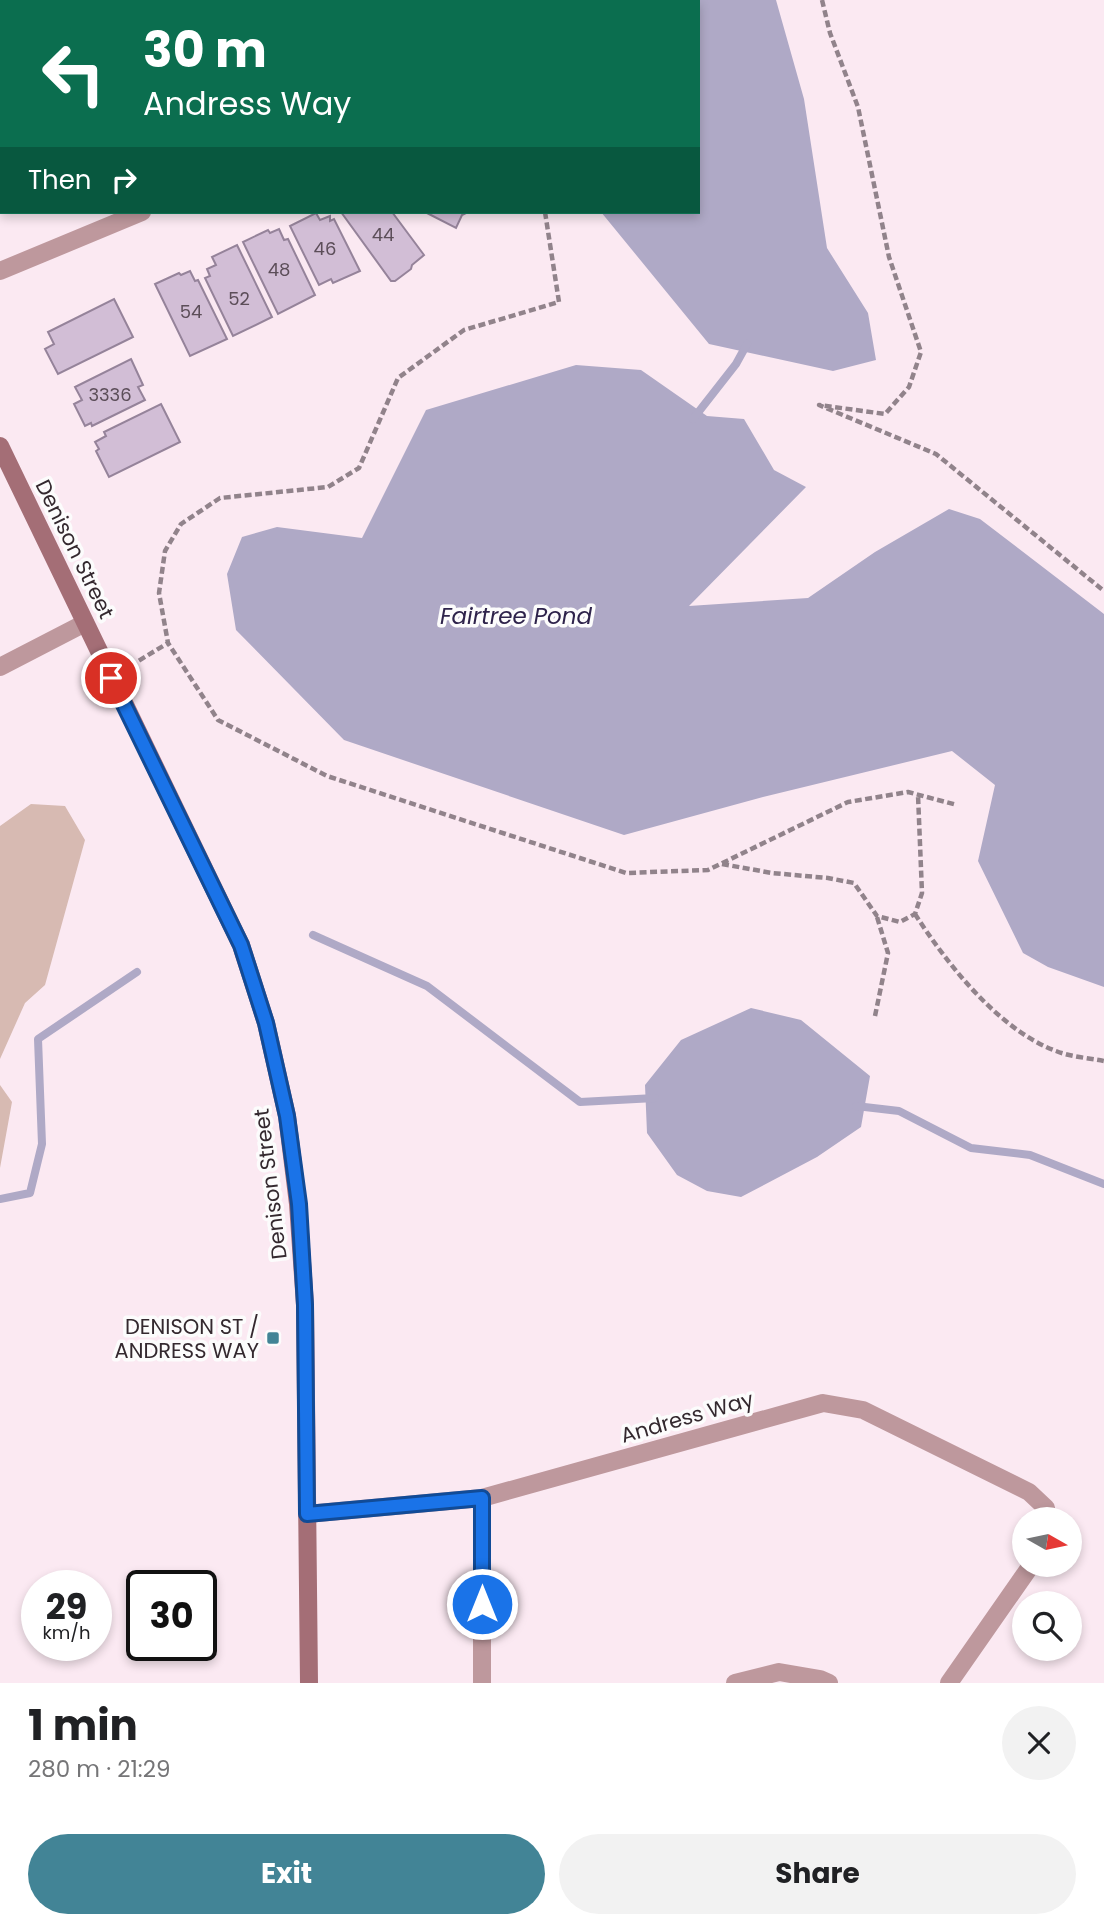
<!DOCTYPE html>
<meta charset="utf-8">
<style>
body{margin:0;font-family:Poppins,sans-serif;background:#f2f2f2;color:#202124;height:100vh;display:flex;flex-direction:column;font-size:26px;white-space:nowrap}
*{box-sizing:border-box;margin:0}
p{font-size:23px;color:#757577}
.icon{flex:none;width:38px;height:38px;fill:none;stroke:currentColor;stroke-width:2;stroke-linecap:round;stroke-linejoin:round}
.map{position:relative;height:1683px;overflow:hidden}
.side{display:flex;flex-direction:column;background:#fff;flex:1}
.side>*{flex:none}
.top-card{position:absolute;left:0px;top:0px;width:700px;height:214px;box-shadow:0 4px 10px #0003;background:#0b6e4f;color:#fff;overflow:hidden}
.needle{width:46px;rotate:99deg}
.fabs{position:absolute;left:1012px;top:1507px;display:grid;gap:14px}
.fabs a{display:grid;place-items:center;width:70px;height:70px;border-radius:50%;background:#fff;box-shadow:0 4px 10px #0003;font-size:35px}
.speed{position:absolute;left:21px;top:1570px;display:flex;gap:14px;font-size:35px;font-weight:700;text-align:center}
.speed>*{display:grid;place-content:center;width:91px;height:91px;border-radius:50%;background:#fff;box-shadow:0 4px 10px #0003;line-height:1}
.speed small{font-size:18px;font-weight:400}
.speed .limit{border:4px solid #111;border-radius:10px;background:#fff;color:#111}
.pin{position:absolute;display:grid;place-items:center;width:60px;height:60px;color:#fff;margin:-30px;border:4px solid #fff;border-radius:50%;box-shadow:0 2px 7px #0007}
.me{position:absolute;width:77px;margin:-38px;rotate:0deg;stroke-linejoin:round;filter:drop-shadow(0 0 5px #0008)}
.turn{display:flex;align-items:center;gap:24px;height:147px;padding:0 28px;font-size:32px}
.turn .icon{width:91px;height:91px;stroke-width:2.5}
.turn b{display:block;font-size:49px;line-height:60px}
.then{display:flex;align-items:center;height:66px;padding:0 28px;background:#0003;gap:14px;font-size:26px}
.round{display:grid;place-items:center;flex:none;width:74px;height:74px;border-radius:37px;background:#f2f2f2}
.head{display:flex;align-items:center;justify-content:space-between;height:119px;padding:0 28px}
h1{font-size:42px;font-weight:700;line-height:52px}
.button{display:flex;gap:14px;margin-top:auto;padding:14px 28px}
.button a{flex:1;height:80px;border-radius:42px;background:#428496;color:#fff;font-size:28px;font-weight:700;line-height:80px;text-align:center}
.button a+a{background:#f2f2f2;color:#202124}
.map>svg:first-child{display:block}
</style>
<div class="map">
<svg width="1104" height="1683" viewBox="0 0 1104 1683">
<rect width="100%" height="100%" fill="#fbe9f2"/>
<path fill="#d7bab2" d="M 31,804 L 65,806 L 85,840 L 45,985 L 25,1003 L 0,1059 L 0,826 Z
M 0,1085 L 12,1102 L 0,1168 Z"/>
<path fill="#afa9c6" d="M 582,0 L 776,0 L 804,99 L 827,248 L 868,313 L 876,360 L 833,371 L 709,344 L 601,212 L 698,212 L 698,2 L 583,2 Z
M 576,365 L 641,370 L 707,416 L 744,419 L 774,470 L 806,487 L 689,606 L 808,598 L 875,552 L 949,509 L 980,519 L 1104,614 L 1104,987 L 1048,967 L 1023,953 L 978,861 L 995,785 L 952,751 L 763,797 L 624,835 L 344,740 L 236,630 L 227,574 L 242,537 L 277,527 L 362,538 L 426,410 Z
M 751,1008 L 801,1020 L 870,1076 L 861,1127 L 817,1157 L 741,1197 L 707,1191 L 677,1175 L 647,1133 L 645,1085 L 681,1040 Z"/>
<g fill="none" stroke-linecap="round" stroke-linejoin="round">
<path stroke="#afa9c6" stroke-width="8" d="M 693,419 L 736,364 L 747,344
M 313,935 L 427,986 L 580,1102 L 655,1098
M 856,1106 L 899,1111 L 971,1148 L 1030,1155 L 1104,1184
M 0,1199 L 30,1193 L 42,1144 L 38,1039 L 137,972"/>
</g>
<path fill="#d2bed6" stroke="#95839a" stroke-width="2" d="M 0,0 L 19,0 L 20,2 L 2,2 L 1,59 Z
M 29,0 L 75,0 L 75,2 L 30,2 Z
M 375,0 L 462,0 L 461,2 L 375,2 Z
M 0,131 L 2,131 L 2,166 L 0,162 Z
M 0,181 L 2,184 L 2,210 L 0,211 Z
M 341,212 L 392,212 L 424,255 L 412,265 L 411,269 L 395,281 L 391,281 Z
M 425,212 L 468,212 L 462,215 L 456,228 Z
M 316,213 L 320,220 L 330,216 L 330,221 L 334,219 L 360,271 L 333,283 L 331,279 L 319,285 L 290,226 Z
M 279,229 L 284,240 L 288,239 L 315,295 L 278,314 L 243,242 L 268,230 L 270,233 Z
M 237,245 L 272,317 L 233,336 L 205,278 L 210,276 L 207,269 L 216,265 L 212,257 Z
M 190,271 L 195,281 L 198,280 L 227,339 L 190,356 L 155,284 L 179,273 L 181,275 Z
M 114,299 L 133,337 L 58,374 L 45,349 L 54,344 L 48,332 Z
M 131,359 L 143,385 L 138,387 L 145,400 L 92,426 L 91,423 L 85,426 L 74,404 L 82,400 L 75,387 Z
M 161,404 L 180,442 L 109,477 L 96,451 L 99,449 L 95,442 L 106,436 L 104,432 Z"/>
<g fill="none" stroke-linecap="round" stroke-linejoin="round">
<path stroke="#91838b" stroke-width="4.5" stroke-dasharray="7 3.5" stroke-linecap="butt" d="M 511,0 L 511,2
M 822,0 L 830,33 L 858,107 L 889,257 L 921,352 L 909,387 L 885,414 L 819,405 L 936,454 L 1104,591
M 545,212 L 559,302 L 464,330 L 398,378 L 359,468 L 328,487 L 220,498 L 181,524 L 165,551 L 159,593 L 168,643 L 218,720 L 327,776 L 626,873 L 708,870 L 848,802 L 908,792 L 957,805
M 130,666 L 168,643
M 722,864 L 772,873 L 828,878 L 854,883 L 877,916 L 900,922 L 915,914 L 922,893 L 918,795
M 915,914 C 947,964 999,1030 1056,1051 C 1071,1057 1089,1058 1104,1061
M 875,1016 L 888,953 L 877,917"/>
<path stroke="#be989d" stroke-width="18" d="M 313,0 L 313,2
M 0,271 L 142,212
M 0,667 L 85,623
M 482,1498 L 482,1683
M 307,1514 L 482,1498 L 823,1403 L 863,1410 L 1029,1492 L 1046,1508 L 1047,1519
M 735,1683 L 779,1672 L 820,1679 L 829,1683
M 949,1683 L 1032,1564"/>
<path stroke="#a46e76" stroke-width="18" d="M 0,446 L 241,945 L 266,1023 L 287,1116 L 298,1204 L 305,1305 L 309,1683"/>
</g>
<g fill="none" stroke-linecap="round" stroke-linejoin="round">
<defs>
<path id="route" d="M 111,678 L 241,945 L 266,1023 L 287,1116 L 299,1204 L 305,1305 L 307,1514 L 482,1498 L 482,1604"/>
</defs>
<use href="#route" stroke="#114b97" stroke-width="18"/>
<use href="#route" stroke="#1a73e8" stroke-width="12"/>
</g>
<rect fill="#428496" stroke="#fcfcfc" stroke-width="2.5" x="266" y="1331" width="14" height="14" rx="3.5"/>
<g text-anchor="middle" dominant-baseline="central" stroke-width="7" stroke-linejoin="round" paint-order="stroke">
<g font-size="18" fill="#5c4e59">
<text x="383" y="234">44</text>
<text x="325" y="248">46</text>
<text x="279" y="269">48</text>
<text x="239" y="298">52</text>
<text x="191" y="311">54</text>
<text x="110" y="394">3336</text>
</g>
<g font-size="21" fill="#34292f" stroke="#fcfcfc">
<text transform="translate(75 549) rotate(64)">Denison Street</text>
<text transform="translate(270 1184) rotate(-97)">Denison Street</text>
<text transform="translate(687 1417) rotate(-16)">Andress Way</text>
</g>
<g font-size="21" fill="#34292f" stroke="#fcfcfc" text-anchor="end">
<text x="259" y="1326">DENISON ST /<tspan x="259" dy="24">ANDRESS WAY</tspan></text>
</g>
<g font-size="23" font-style="italic" fill="#2e234b" stroke="#fcfcfc">
<text x="516" y="616">Fairtree Pond</text>
</g>
</g>
</svg>
<div class="fabs">
<a><svg class="needle" viewBox="-14 -14 28 28"><path d="M0-13l5 13h-10z" fill="#e53935"/><path d="M0 13l5-13h-10z" fill="#757577"/></svg></a>
<a><svg class="icon" aria-label="search" viewBox="0 0 24 24"><circle cx="10" cy="10" r="6"/><path d="M15 15l6 6"/></svg></a>
</div>
<div class="speed"><div>29<small>km/h</small></div><div class="limit">30</div></div>
<div class="pin" style="left:111px;top:678px;background:#d93025"><svg class="icon" aria-label="arrive" viewBox="0 0 24 24"><path d="M6 21V4h12l-3 4 3 4H6"/></svg></div>
<svg class="me" style="left:482px;top:1604px" viewBox="-20 -20 40 40"><circle r="17" fill="#1a73e8" stroke="#fff" stroke-width="3"/><path d="M0-11L8 9 0 5-8 9z" fill="#fff"/></svg>
<div class="top-card">
<div class="turn"><svg class="icon" aria-label="left" viewBox="0 0 24 24"><path d="M17 20v-9H6M10 6l-5 5 5 5"/></svg><div><b>30 m</b>Andress Way</div></div>
<div class="then">Then<svg class="icon" aria-label="right" viewBox="0 0 24 24"><path d="M7 20v-9h11M14 6l5 5-5 5"/></svg></div>
</div>
</div>
<section class="side">
<div class="head"><div><h1>1 min</h1><p>280 m · 21:29</p></div><a class="round"><svg class="icon" aria-label="close" viewBox="0 0 24 24"><path d="M6 6l12 12M18 6L6 18"/></svg></a></div>
<div class="button"><a>Exit</a><a>Share</a></div>
</section>
